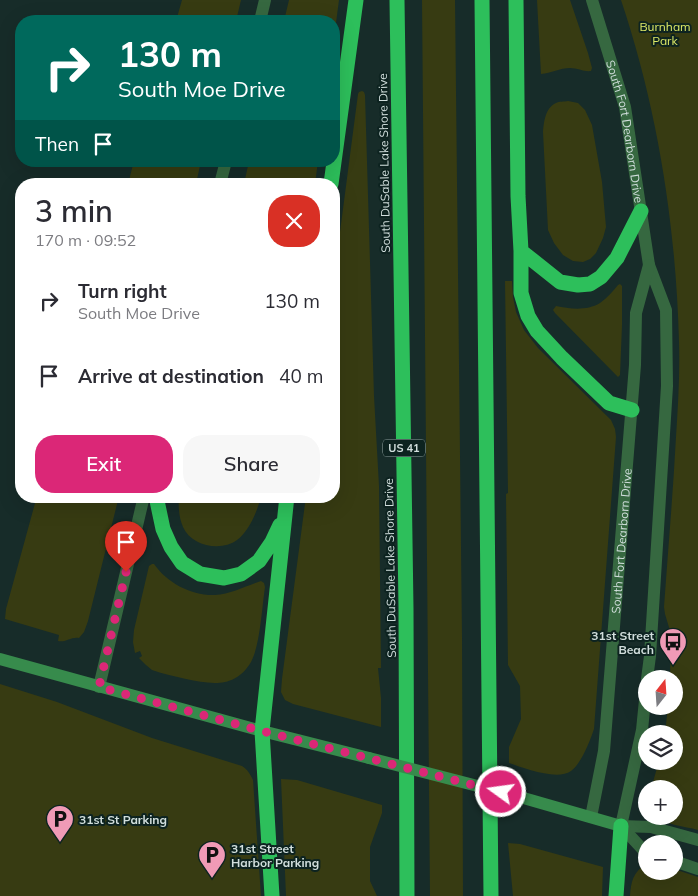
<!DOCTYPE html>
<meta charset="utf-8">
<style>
body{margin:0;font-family:Mulish,sans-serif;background:#f7f7f7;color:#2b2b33;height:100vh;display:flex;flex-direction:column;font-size:19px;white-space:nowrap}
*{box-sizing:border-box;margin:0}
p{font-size:16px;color:#7c7c81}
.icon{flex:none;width:28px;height:28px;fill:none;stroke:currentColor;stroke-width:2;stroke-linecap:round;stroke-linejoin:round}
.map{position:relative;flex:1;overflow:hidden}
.drawer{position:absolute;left:15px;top:178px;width:325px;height:325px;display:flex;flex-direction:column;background:#fff;border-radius:20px;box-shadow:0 5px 20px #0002}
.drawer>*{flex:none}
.guide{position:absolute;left:15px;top:15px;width:325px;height:152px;border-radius:20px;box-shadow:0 5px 20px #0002;background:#00695c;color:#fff;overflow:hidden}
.needle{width:32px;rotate:17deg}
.controls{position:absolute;left:638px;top:670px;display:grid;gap:10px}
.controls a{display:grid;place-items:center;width:45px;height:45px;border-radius:50%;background:#fff;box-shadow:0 5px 20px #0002;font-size:25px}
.pin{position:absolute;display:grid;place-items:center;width:42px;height:42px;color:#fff;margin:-51px -21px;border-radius:50% 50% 50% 0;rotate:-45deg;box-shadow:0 0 5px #0007}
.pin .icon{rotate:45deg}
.me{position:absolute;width:55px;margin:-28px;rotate:284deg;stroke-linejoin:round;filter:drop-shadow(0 0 4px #0008)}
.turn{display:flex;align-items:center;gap:18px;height:105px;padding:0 20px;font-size:22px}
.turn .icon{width:65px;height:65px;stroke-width:2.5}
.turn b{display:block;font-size:35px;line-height:42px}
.then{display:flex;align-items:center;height:48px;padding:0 20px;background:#0003;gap:10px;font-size:19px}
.round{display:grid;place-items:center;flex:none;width:52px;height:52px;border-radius:20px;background:#f7f7f7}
.overview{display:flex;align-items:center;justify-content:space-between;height:85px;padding:0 20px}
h1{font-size:30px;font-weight:600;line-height:38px}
.button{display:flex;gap:10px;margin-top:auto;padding:10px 20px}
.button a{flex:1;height:58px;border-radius:20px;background:#db2777;color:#fff;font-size:20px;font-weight:600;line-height:58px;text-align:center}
.button a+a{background:#f7f7f7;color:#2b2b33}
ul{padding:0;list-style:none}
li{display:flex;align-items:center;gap:15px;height:75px;padding:0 20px}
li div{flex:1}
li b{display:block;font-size:19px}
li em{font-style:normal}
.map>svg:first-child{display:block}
</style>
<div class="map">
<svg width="698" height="896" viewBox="0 0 698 896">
<rect width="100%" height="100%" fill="#172c29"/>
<path fill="#373b12" d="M 182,0 L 241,0 L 236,21 L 176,21 Z
M 289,0 L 339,0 L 334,38 L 334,21 L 284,21 Z
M 422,0 L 455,0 L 462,637 L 463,896 L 430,896 Z
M 537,0 L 570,0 L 588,53 L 592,68 L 591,71 C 584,72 578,68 570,68 C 560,68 551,73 541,74 Z
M 621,0 L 698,0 L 698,830 C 684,826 666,825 654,816 L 674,816 L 674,789 L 651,789 L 659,761 L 674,761 L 674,734 L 665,734 L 668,706 L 674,706 L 674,679 L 670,679 L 671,634 L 665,614 L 664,607 C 668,550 673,494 676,437 C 678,406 680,374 679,342 C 676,227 658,110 621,0 Z
M 362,91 L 364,92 L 365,95 L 374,396 L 379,486 L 381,668 L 378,668 L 381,698 L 381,727 L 293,704 L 285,700 L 281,692 L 282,679 L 306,496 L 334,496 L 334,278 L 358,94 L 359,92 Z
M 568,101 L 578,103 L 585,110 L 592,125 L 602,182 L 606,227 L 603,238 L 596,253 L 590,259 L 583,262 L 573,261 L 563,255 L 554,243 L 548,230 L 543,132 C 544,122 545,108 556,103 C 559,101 564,102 568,101 Z
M 134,161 L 201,161 L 196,184 L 128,184 Z
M 249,161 L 318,161 L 315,184 L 244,184 Z
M 505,281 L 512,281 L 513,297 L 516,312 L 524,330 L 538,348 L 611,420 L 615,429 L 616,437 L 594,729 C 590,741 581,764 571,771 C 557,781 524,768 509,763 L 509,747 L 521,719 L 520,686 L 508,665 L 506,494 L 508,493 Z
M 620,284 L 622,286 L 622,325 L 620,375 L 618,377 L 555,313 L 553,310 L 556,306 C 570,309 587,311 600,303 C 607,298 613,291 618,285 Z
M 37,496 L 119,496 L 88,621 L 84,632 L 79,638 C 72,636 65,643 58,641 L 59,635 L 5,619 L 6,609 Z
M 179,496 L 261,496 C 258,510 249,531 237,540 C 221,552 191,546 183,527 C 179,518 178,506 179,496 Z
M 152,564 L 154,564 C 167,583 192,596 215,595 C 231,594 246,586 261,581 L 264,583 L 265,587 C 262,607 260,646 251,662 C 235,689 211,684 186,679 C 175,676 163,674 152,670 L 146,665 L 139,658 L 142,656 L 140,651 L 135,653 L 133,642 L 134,630 L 149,566 Z
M 0,684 L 57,702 L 152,738 L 242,766 C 248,770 250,774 253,780 L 261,896 L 0,896 Z
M 281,779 L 297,780 L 382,805 L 382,813 L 370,847 L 370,881 L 377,896 L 286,896 Z
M 508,843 L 520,844 L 603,867 L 602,896 L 513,896 Z
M 646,864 L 646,871 L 674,871 L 674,869 L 698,877 L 698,896 L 630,896 C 631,882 633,872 646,864 Z"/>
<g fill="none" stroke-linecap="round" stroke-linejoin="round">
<g stroke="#366840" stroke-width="12">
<path id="s1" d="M 592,0 L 625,107 L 649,265 L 666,310 L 667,386 L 650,656 L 647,679"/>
<path d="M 260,21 L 265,0"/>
<path d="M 220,184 L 226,161"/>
<path d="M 99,687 L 144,496"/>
<path id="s2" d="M 591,817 L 604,751 L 635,365 L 636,313 L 649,265"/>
<path d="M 621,826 L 642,730 L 646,690"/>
<path d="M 621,826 L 651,827 L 698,840"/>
<path d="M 621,826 L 646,853"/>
<path d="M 674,861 L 698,869"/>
</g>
<path stroke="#378b4c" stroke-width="12" d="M 0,659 L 262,731 L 369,758
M 520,797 L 621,826"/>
<path stroke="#2dbf5b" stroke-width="15" d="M 397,0 L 406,608 L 407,896
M 482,0 L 491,896
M 516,0 L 518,196 L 521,251 L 521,293 L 528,316 L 537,331 L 562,358 L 609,403 L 632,410
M 331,184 L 356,0
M 521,251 L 560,282 L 578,285 L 590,284 L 601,277 L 617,258 L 641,211
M 156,496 L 163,529 L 171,547 L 182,563 L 200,574 L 224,578 L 241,574 L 259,561 L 272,542 L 280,525
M 272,896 L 262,731 L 287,496
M 616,896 L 621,826"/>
<path stroke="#378b4c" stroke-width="12" d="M 369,758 L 520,797"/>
</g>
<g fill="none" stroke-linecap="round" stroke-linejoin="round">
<path stroke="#db2777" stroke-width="9" stroke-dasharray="0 16.2" d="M 126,572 L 99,687 L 262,731 L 501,792"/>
</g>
<defs>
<symbol id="bus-pin" viewBox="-11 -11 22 30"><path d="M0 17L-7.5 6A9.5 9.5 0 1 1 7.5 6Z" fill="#f09ab6" stroke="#0d2320"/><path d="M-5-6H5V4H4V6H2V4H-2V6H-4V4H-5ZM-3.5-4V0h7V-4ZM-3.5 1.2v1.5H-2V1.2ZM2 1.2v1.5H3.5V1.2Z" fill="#111"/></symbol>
<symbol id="parking-pin" viewBox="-11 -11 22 30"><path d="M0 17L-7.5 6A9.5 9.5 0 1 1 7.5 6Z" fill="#f09ab6" stroke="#0d2320"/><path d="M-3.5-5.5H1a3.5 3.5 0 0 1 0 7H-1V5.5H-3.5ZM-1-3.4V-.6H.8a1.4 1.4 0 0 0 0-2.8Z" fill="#111"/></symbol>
</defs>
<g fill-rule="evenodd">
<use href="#bus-pin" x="657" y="626" width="32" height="43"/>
<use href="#parking-pin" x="44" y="803" width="32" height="43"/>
<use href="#parking-pin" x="196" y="839" width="32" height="43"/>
</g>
<g text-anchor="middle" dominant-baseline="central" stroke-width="4" stroke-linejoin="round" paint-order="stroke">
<rect fill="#0d2320" stroke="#96a6a4" stroke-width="1" x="383" y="439.5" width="42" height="17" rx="4"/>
<g font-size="11" font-weight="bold" fill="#d1dedc">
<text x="404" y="448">US 41</text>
</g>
<g font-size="12" fill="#dde966" stroke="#0d2320">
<text x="665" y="26">Burnham<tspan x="665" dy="14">Park</tspan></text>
</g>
<g font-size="12" fill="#d1dedc" stroke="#0d2320">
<text stroke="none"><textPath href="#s1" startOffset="136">South Fort Dearborn Drive</textPath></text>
<text transform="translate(384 163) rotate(-91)">South DuSable Lake Shore Drive</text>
<text stroke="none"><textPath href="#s2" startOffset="278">South Fort Dearborn Drive</textPath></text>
<text transform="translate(390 568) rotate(-91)">South DuSable Lake Shore Drive</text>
</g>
<g font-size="12" font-weight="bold" fill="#d1dedc" stroke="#0d2320" text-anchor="start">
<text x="654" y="635" text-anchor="end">31st Street<tspan x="654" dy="14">Beach</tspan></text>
<text x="79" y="819">31st St Parking</text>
<text x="231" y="848">31st Street<tspan x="231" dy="14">Harbor Parking</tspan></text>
</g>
</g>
</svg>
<div class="controls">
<a><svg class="needle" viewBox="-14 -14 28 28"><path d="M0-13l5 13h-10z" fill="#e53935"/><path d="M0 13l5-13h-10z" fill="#7c7c81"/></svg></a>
<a><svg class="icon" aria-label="layers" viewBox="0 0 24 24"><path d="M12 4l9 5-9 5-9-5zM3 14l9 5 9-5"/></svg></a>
<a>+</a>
<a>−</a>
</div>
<div class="pin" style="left:126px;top:572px;background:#d93025"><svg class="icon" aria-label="arrive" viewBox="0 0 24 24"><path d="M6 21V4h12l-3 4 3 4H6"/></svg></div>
<svg class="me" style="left:501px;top:792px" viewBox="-20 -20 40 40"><circle r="17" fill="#db2777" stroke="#fff" stroke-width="3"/><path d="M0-11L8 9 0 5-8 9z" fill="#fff"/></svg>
<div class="guide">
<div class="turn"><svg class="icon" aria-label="right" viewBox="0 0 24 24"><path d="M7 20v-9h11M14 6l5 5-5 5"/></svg><div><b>130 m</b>South Moe Drive</div></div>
<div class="then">Then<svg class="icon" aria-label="arrive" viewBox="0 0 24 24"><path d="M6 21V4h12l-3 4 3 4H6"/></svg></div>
</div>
<section class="drawer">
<div class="overview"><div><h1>3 min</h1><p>170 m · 09:52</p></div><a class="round" style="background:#d93025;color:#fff"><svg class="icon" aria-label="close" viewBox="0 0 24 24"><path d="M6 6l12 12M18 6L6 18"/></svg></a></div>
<ul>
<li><svg class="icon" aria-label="right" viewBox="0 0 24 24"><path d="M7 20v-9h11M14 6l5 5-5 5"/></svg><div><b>Turn right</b><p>South Moe Drive</p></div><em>130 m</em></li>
<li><svg class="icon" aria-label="arrive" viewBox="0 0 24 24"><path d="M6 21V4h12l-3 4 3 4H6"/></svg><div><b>Arrive at destination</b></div><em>40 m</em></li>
</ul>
<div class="button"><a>Exit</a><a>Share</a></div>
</section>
</div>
